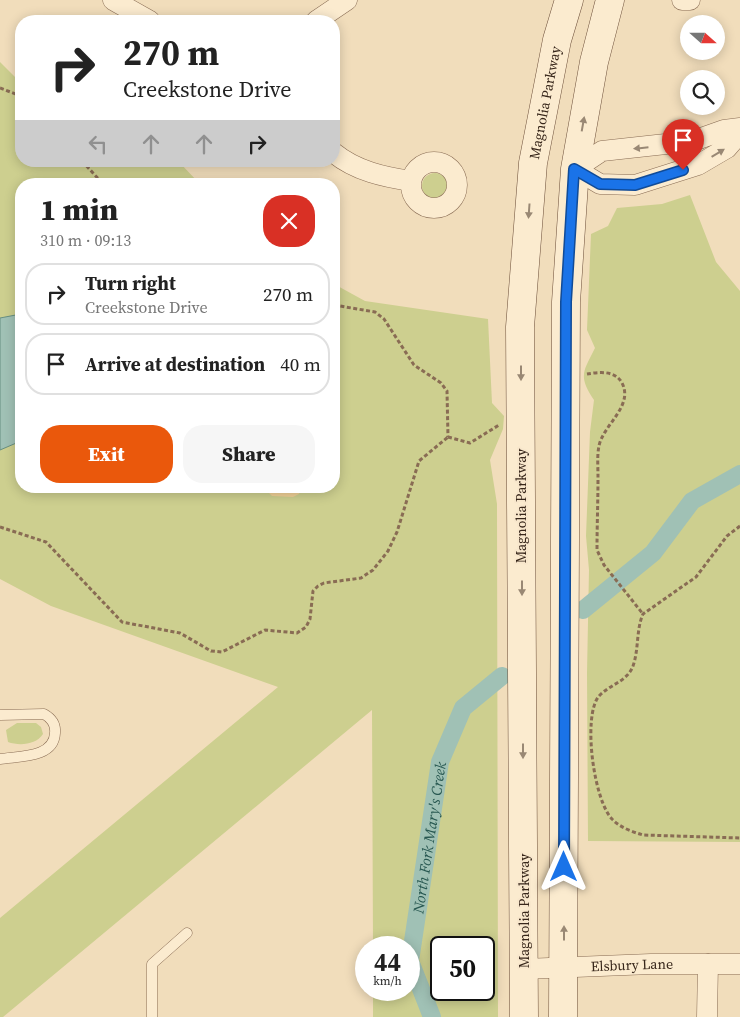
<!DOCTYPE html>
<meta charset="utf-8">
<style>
body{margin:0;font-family:"Source Serif 4",serif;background:#f6f6f6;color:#222;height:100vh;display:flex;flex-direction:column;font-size:19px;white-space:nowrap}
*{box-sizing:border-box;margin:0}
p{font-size:16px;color:#767676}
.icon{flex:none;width:28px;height:28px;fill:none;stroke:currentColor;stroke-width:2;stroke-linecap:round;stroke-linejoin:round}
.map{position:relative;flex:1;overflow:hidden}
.side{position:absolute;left:15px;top:178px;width:325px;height:315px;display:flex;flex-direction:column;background:#fff;border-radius:20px;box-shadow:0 2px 12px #0003}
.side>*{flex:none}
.guide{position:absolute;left:15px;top:15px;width:325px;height:152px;border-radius:20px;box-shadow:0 2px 12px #0003;background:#fff;color:#222;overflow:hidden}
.needle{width:32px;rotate:111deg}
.controls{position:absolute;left:680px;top:15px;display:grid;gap:10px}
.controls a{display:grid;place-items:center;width:45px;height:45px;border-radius:50%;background:#fff;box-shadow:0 2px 12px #0003;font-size:25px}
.speed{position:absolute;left:355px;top:936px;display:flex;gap:10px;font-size:25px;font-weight:700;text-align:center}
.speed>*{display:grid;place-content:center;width:65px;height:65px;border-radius:50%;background:#fff;box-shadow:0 2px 12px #0003;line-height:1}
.speed small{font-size:12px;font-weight:400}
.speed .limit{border:2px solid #111;border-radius:8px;background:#fff;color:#111}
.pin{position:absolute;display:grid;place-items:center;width:42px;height:42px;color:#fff;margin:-51px -21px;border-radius:50% 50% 50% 0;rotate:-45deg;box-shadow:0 0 5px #0007}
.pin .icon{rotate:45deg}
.me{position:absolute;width:55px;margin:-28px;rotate:0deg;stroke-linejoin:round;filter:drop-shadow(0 0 4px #0008)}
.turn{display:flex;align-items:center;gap:18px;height:105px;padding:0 25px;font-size:22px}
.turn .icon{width:65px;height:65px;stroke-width:2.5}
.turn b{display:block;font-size:35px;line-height:42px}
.lanes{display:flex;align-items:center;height:48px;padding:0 25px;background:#0003;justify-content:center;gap:25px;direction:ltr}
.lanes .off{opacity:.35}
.round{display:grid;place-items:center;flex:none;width:52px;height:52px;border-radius:20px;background:#f6f6f6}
.overview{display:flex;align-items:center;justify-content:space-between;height:85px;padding:0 25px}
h1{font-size:30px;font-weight:800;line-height:38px}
.primary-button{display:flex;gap:10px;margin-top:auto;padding:10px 25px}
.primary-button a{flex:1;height:58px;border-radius:20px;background:#ea580c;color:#fff;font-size:20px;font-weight:800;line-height:58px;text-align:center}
.primary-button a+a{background:#f6f6f6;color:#222}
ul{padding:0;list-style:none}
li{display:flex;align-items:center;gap:15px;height:62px;margin:0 10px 8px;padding:0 15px;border:2px solid #e0e0e0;border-radius:20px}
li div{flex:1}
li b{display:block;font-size:19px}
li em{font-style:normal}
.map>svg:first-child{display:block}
</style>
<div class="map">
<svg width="740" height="1017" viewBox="0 0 740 1017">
<rect width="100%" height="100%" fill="#f1ddbb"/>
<path fill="#cdcf8f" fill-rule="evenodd" d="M 0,62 L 21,83 L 21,161 L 178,161 L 200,184 L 21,184 L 21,486 L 334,486 L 334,284 L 365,301 L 488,319 L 492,403 L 504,416 L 503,429 L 490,460 L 497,504 L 498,1017 L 373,1017 L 373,990 L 409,990 L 409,948 L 373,947 L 372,710 L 3,1017 L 0,1017 L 0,918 L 278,687 L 51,606 L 0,579 ZM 441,948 L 484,948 L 484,990 L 441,990 Z
M422 186a13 13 0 1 1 26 0a13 13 0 1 1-26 0Z
M 690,195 L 716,262 L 740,291 L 740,842 L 588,841 L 587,673 L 589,570 L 586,536 L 590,432 L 594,400 C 578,376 583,372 595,348 L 587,330 L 591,234 L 608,226 L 617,208 L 662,204 Z
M 17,723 L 36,723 L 41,727 L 43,734 C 36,745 19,746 8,742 L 6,730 Z"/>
<path fill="#f0d096" d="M 266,486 L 301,486 L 299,494 L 293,497 L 272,496 L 267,491 Z"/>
<path fill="#a0c1b5" stroke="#678f82" d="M 21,314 L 21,441 L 0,450 L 0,318 Z"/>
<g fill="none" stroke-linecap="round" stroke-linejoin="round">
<g stroke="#a0c1b5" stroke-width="18">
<path d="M 583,610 L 653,553 L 692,501 L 740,474"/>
<path id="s1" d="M 432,1017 L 410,961 L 440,762 L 463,708 L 502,676"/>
</g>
<defs>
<path id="service" d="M 0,715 L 44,714 C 51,718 56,724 55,733 C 54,758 20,756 0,759
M 152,1017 L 152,964 L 187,933"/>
<g id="minor">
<path d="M 113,0 L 150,21"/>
<path d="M 682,0 L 690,0"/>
<path d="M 316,21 L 347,0"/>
<path d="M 740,128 L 724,130 L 693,141 L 602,151 L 575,169 L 600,184 L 635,185 L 698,165 L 727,148 L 740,133"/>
<path d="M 334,153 C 356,171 384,177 411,181"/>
<circle cx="434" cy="185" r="23"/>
<path id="s2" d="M 524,969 L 651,964 L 740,964"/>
<path d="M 707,1017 L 708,964"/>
</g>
<g id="secondary">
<path id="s3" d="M 524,1017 L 520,327 L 533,163 L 557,40 L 569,0"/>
<path d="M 563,1017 L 566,302 L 575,169 L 594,62 L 610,0"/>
</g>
</defs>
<use href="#service" stroke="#896c54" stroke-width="11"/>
<use href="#minor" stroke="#896c54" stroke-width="21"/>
<use href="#secondary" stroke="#6b4d38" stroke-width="29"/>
<path stroke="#896c54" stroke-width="3" stroke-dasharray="4 2.5" stroke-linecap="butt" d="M 0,88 L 21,96
M 82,161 L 103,184
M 334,305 L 375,312 L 384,319 L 414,365 L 441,383 L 447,391 L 448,437
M 587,374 C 599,372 615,370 622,383 C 634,406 603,425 599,446 C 597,455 598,467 598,477 C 598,501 597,526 597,550 L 604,565 L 643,614
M 448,437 L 470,443 L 499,425
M 740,526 L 727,536 L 696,577 L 643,614 C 636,630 639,649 633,666 C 627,682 610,684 599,696 C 582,716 594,803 613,820 C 621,828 633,832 643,835 L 740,838
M 0,527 L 46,542 L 122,622 L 180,633 L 211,651 L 222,652 L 265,630 L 297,633 L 306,627 L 310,619 L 313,591 L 318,586 L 324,583 L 361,578 L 373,570 L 388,551 L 397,532 L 419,461 L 448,437"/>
<use href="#service" stroke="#fbebcf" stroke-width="10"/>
<use href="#minor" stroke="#fbebcf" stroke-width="20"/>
<use href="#secondary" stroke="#fbebcf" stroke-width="28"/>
</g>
<defs><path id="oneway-solid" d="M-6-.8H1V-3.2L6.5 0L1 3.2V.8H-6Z" transform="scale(1.25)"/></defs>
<g fill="#998874">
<use href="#oneway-solid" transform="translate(583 124) rotate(-80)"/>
<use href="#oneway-solid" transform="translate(641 148) rotate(174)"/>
<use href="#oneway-solid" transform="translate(718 153) rotate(-31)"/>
<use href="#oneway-solid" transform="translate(529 211) rotate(94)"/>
<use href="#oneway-solid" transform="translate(521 373) rotate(90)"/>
<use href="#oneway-solid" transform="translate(522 588) rotate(90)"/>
<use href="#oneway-solid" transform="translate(523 751) rotate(90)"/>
<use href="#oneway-solid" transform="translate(564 933) rotate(-90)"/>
</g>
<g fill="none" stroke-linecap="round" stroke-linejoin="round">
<defs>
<path id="route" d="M 564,867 L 566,302 L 574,169 L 600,184 L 635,185 L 683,170"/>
</defs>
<use href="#route" stroke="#114b97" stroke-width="12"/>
<use href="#route" stroke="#1a73e8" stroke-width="9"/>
</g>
<g text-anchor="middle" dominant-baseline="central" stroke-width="4" stroke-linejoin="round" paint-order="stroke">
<g font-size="14" fill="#37261a" stroke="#f8e7cc">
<text stroke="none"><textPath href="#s3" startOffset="916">Magnolia Parkway</textPath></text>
<text transform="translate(521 506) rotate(-90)">Magnolia Parkway</text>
<text transform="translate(524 911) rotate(-90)">Magnolia Parkway</text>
<text stroke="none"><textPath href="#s2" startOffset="108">Elsbury Lane</textPath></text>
</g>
<g font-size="15" font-style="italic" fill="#285851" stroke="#f8e7cc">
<text stroke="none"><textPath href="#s1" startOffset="185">North Fork Mary's Creek</textPath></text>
</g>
</g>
</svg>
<div class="controls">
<a><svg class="needle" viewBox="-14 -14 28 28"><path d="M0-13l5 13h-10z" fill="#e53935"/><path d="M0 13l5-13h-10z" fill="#767676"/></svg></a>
<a><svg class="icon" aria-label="search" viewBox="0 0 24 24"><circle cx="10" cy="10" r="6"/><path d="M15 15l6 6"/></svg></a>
</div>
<div class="speed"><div>44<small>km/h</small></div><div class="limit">50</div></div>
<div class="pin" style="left:683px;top:170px;background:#d93025"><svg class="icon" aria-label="arrive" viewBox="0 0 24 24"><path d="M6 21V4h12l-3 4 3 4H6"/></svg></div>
<svg class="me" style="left:564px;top:867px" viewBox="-20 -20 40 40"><path d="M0-17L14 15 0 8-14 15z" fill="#1a73e8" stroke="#fff" stroke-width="4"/></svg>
<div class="guide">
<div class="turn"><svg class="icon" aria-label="right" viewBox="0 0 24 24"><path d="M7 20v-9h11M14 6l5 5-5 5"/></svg><div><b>270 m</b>Creekstone Drive</div></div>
<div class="lanes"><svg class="icon off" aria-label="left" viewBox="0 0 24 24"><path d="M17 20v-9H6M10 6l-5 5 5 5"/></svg><svg class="icon off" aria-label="ahead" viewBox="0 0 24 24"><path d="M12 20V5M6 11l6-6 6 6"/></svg><svg class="icon off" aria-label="ahead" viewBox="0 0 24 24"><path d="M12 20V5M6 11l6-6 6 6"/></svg><svg class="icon" aria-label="right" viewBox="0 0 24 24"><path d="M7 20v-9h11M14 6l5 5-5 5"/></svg></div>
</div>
<section class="side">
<div class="overview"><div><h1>1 min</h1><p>310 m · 09:13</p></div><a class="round" style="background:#d93025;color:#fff"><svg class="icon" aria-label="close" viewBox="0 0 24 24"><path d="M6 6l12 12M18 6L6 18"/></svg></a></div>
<ul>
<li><svg class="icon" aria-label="right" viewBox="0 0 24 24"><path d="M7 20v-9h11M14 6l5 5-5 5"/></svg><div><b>Turn right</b><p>Creekstone Drive</p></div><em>270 m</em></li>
<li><svg class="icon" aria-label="arrive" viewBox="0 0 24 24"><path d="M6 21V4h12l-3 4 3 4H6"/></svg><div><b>Arrive at destination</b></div><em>40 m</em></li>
</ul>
<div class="primary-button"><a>Exit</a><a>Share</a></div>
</section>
</div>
